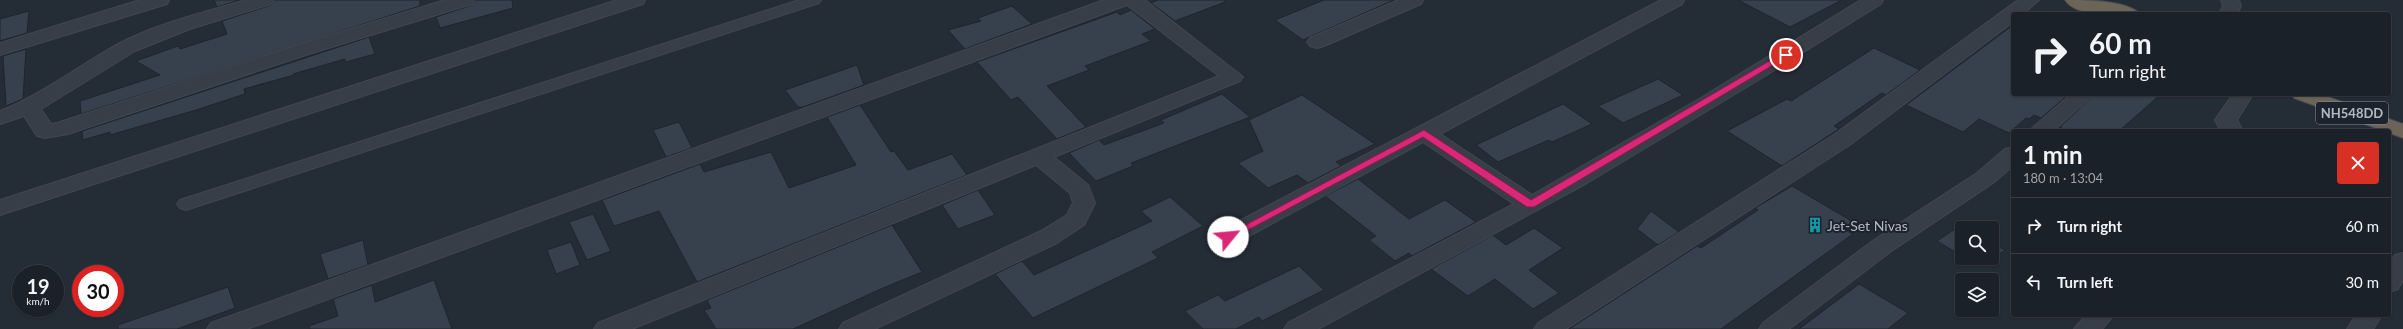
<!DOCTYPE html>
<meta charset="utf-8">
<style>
body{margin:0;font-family:Lato,sans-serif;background:#282e34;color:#f1f3f6;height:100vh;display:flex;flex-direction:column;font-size:15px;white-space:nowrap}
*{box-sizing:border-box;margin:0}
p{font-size:13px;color:#a0a3a8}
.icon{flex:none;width:22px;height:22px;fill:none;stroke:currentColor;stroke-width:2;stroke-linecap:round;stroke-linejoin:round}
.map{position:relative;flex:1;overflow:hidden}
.details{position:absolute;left:2011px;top:129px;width:380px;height:188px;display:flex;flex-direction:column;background:#1b2128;border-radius:4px;box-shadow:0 1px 3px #0004,0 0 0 1px #393e45}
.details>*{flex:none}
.hud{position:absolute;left:2011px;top:12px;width:380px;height:84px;border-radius:4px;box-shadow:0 1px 3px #0004,0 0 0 1px #393e45;background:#1b2128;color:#f1f3f6;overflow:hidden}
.fabs{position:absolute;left:1955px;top:221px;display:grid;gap:8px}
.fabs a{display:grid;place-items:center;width:44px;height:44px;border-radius:4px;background:#1b2128;box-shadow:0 1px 3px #0004,0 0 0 1px #393e45;font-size:20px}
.speed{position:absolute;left:12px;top:265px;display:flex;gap:8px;font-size:20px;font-weight:700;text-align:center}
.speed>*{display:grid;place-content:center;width:52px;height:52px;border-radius:50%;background:#1b2128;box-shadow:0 1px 3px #0004,0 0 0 1px #393e45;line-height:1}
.speed small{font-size:10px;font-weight:400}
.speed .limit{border:6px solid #d22;background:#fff;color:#111}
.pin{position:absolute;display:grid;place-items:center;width:34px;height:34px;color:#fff;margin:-17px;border:2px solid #fff;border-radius:50%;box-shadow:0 1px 4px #0007}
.me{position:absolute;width:44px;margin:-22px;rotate:62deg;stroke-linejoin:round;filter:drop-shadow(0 0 3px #0008)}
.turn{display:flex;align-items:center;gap:14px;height:84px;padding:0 12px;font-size:18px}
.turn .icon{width:52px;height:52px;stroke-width:2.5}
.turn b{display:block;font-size:28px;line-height:34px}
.round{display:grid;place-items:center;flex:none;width:42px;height:42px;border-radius:4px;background:#282e34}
.headline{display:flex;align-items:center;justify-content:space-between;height:68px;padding:0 12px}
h1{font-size:24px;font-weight:700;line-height:30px}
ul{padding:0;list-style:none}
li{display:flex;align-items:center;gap:12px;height:56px;padding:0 12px;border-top:1px solid #393e45}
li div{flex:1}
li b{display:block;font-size:15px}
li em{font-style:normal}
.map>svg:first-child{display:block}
</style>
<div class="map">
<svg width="2403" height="329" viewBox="0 0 2403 329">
<rect width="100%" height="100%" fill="#242c36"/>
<path fill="#37404d" stroke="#1f252e" d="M 214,0 L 240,0 L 217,7 Z
M 274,0 L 420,0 L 420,6 L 81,114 L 80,101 L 160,75 L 136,61 L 178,46 L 180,49 L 227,34 L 222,21 L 271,5 Z
M 475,0 L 512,0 L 513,8 L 440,28 L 436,17 L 472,5 Z
M 1158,0 L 1224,0 L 1225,2 L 1175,21 L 1151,3 Z
M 1324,0 L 1394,0 L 1303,40 L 1275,20 Z
M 1738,0 L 1842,0 L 1790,27 Z
M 1012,6 L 1032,24 L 965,49 L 948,30 L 981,21 L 978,18 Z
M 1131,10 L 1155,29 L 1142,34 L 1151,41 L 1085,66 L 1089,70 L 1047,86 L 1086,127 L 1057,139 L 1018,97 L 1011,100 L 977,62 L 1117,12 L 1120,15 Z
M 29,11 L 27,33 L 0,41 L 0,19 Z
M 2013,25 L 2013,94 L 2069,94 L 2041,118 L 2034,115 L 2029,119 L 2026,118 L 2009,133 L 1979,119 L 1963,132 L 1906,105 Z
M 369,37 L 375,54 L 346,62 L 345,59 L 293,74 L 294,75 L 244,89 L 245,94 L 196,110 L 110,135 L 110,132 L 83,140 L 82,131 Z
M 1874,48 L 1920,70 L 1886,95 L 1882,93 L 1834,126 L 1839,129 L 1785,164 L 1782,166 L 1727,131 L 1787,99 L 1791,101 Z
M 26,49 L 23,99 L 6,106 L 3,56 Z
M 857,65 L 864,85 L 803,107 L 798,107 L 785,90 Z
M 1658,79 L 1683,95 L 1623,123 L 1598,106 Z
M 1222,94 L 1250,117 L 1131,163 L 1133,166 L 1096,181 L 1069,153 L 1099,140 L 1104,145 L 1164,123 L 1161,120 Z
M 2095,94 L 2161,94 L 2119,131 L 2068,131 L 2060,127 Z
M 1302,95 L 1375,144 L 1336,162 L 1341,166 L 1308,183 L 1297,175 L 1268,188 L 1238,163 L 1263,151 L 1249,120 Z
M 1563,104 L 1592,124 L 1552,142 L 1549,140 L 1498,162 L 1476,145 Z
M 860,105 L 891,152 L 894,151 L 908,170 L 952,154 L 967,175 L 697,282 L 659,211 L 614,226 L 602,200 L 700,164 L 704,172 L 771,152 L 789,188 L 856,165 L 827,117 Z
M 679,122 L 692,148 L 666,157 L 653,130 Z
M 1358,179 L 1409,219 L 1445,200 L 1476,222 L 1412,256 L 1409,253 L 1395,261 L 1369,240 L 1376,236 L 1325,196 Z
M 1792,186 L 1855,223 L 1845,230 L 1853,234 L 1721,329 L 1569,329 L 1697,246 L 1701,248 L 1758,210 L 1755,208 Z
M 978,190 L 995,215 L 958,229 L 942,205 Z
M 1170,197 L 1203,226 L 1152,252 L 1158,258 L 1033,318 L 995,274 L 1022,261 L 1034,275 L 1152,221 L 1141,211 Z
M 1651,211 L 1679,232 L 1658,245 L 1637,229 Z
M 593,214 L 611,251 L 587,260 L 569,222 Z
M 892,225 L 922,272 L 883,288 L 793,329 L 716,329 L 704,310 L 711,308 L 707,300 Z
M 1961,225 L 1967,228 L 1962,228 L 1962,256 L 1937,241 Z
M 1534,228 L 1563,248 L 1529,270 L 1559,293 L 1533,309 L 1495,279 L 1468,296 L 1431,269 L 1493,235 L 1506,245 Z
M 363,240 L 368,265 L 328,279 L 320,254 Z
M 571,242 L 580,265 L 556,274 L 547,250 Z
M 1992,243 L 2005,250 L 1981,267 L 1966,258 L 1992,258 Z
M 1299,266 L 1324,290 L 1262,321 L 1259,317 L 1236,329 L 1203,329 L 1185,311 L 1218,295 L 1225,301 Z
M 434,280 L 452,329 L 310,329 L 309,326 L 338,316 L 333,299 L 372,285 L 375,302 Z
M 1859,284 L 1908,313 L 1888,329 L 1799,329 Z
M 228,287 L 235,308 L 177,329 L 118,329 L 118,325 Z"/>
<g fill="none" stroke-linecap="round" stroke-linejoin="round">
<defs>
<path id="lane" d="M 799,0 L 821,0 L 819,3 L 192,208 L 186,210 L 180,208 L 177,204 L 180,200 Z"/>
<path id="street" d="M 140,0 L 169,0 L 167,4 L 0,55 L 0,43 Z
M 245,0 L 273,0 L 271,4 L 190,29 L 135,51 L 41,109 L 51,124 L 57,123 L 295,46 L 445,0 L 474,0 L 472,4 L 309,54 L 68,134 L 45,138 L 37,136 L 24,116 L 0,124 L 0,111 C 43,94 80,65 120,43 C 158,23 203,13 245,0 Z
M 617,0 L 645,0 L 643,4 L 0,215 L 0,200 Z
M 1104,0 L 1145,0 L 1243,77 L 1240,81 L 1054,157 L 1088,185 L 1095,203 L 1084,225 L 1057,243 L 875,329 L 839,329 L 843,323 L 1041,231 L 1067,215 L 1073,203 L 1070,193 L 1036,165 L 632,329 L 594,329 L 598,323 L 1219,76 L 1127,5 L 247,329 L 207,329 L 211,323 Z
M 1398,0 L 1423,0 L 1421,4 L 1324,46 L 1317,48 L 1310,46 L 1307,42 L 1310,38 Z
M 1661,0 L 1684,0 L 1682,4 L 1440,134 L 1532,195 L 1699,99 L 1861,0 L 1883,0 L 1881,4 L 1755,82 L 1587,183 L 1318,329 L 1284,329 L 1288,323 L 1514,204 L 1423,142 L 1236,243 L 1228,245 L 1220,243 L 1216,237 L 1220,231 Z
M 2018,0 L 2039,0 L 2023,14 L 2013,14 L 2013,22 L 1851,144 L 1566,329 L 1534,329 L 1538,323 L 1835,134 Z
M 2221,0 L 2239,0 L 2241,6 L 2237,14 L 2219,14 L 2223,6 Z
M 2071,94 L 2094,94 L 2053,131 L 2029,131 Z
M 2233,94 L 2253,94 L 2237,120 L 2243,131 L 2221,131 L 2215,120 Z
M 2013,147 L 2013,166 L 1993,183 L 1890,252 L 1789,329 L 1759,329 L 1763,323 L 1874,240 L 1977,173 L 2005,149 Z
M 2403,253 L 2403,280 L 2398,289 L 2389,292 L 2389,264 L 2395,255 Z
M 2086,315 L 2114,315 L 2102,329 L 2074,329 Z
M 2356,315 L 2382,315 L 2373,329 L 2347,329 Z"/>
<path id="highway" d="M 2065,0 C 2085,0 2127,0 2140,14 C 2120,14 2078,19 2065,0 Z
M 2291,94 L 2320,94 L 2403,124 L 2403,138 L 2294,98 Z"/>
</defs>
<use href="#lane" stroke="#414750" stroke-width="2"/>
<use href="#street" stroke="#414750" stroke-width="2"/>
<use href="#highway" stroke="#434952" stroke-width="2"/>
<use href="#lane" fill="#383e47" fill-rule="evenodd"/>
<use href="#street" fill="#383e47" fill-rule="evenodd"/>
<use href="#highway" fill="#6c6456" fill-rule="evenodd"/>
</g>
<path fill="#db2777" stroke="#8e194d" d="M 1783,53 L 1790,55 L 1534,207 L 1527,207 L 1423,137 L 1231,239 L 1228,240 L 1223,237 L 1424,130 L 1531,200 Z"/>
<defs>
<symbol id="building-bare" viewBox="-9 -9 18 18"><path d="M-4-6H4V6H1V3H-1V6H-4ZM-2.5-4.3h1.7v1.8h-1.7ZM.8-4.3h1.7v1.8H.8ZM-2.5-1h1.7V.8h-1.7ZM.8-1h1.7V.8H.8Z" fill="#0f9aa8" stroke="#1d232c" stroke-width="2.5" paint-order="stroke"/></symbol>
</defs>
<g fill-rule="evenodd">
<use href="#building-bare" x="1804" y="214" width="22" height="22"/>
</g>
<g text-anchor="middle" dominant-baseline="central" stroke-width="4" stroke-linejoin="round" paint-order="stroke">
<rect fill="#1d232c" stroke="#868c96" stroke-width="1" x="2316" y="102" width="72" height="22" rx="3"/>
<g font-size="13" font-weight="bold" fill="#b3b9c3">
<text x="2352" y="113">NH548DD</text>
</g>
<g font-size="14" fill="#b3b9c3" stroke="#1d232c" text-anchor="start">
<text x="1827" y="225">Jet-Set Nivas</text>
</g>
</g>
</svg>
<div class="fabs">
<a><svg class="icon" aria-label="search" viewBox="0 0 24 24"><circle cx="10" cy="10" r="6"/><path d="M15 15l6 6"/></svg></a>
<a><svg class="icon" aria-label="layers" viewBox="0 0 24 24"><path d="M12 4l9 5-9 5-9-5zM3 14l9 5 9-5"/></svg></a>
</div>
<div class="speed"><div>19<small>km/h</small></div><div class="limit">30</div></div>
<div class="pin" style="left:1786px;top:55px;background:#d93025"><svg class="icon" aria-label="arrive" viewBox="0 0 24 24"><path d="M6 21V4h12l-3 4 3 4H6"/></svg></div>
<svg class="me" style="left:1228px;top:237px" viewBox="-20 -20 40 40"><circle r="19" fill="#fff"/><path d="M0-13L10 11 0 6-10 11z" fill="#db2777"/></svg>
<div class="hud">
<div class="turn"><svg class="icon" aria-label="right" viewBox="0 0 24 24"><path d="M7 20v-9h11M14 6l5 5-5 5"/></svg><div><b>60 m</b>Turn right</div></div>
</div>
<section class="details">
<div class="headline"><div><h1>1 min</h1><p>180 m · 13:04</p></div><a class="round" style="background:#d93025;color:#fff"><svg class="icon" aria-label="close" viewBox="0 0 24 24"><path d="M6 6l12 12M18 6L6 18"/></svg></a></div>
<ul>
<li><svg class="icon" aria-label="right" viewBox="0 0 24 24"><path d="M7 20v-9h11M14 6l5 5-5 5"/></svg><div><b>Turn right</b></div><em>60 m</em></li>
<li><svg class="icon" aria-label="left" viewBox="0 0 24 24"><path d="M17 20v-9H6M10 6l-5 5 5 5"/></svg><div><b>Turn left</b></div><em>30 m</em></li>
</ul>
</section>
</div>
